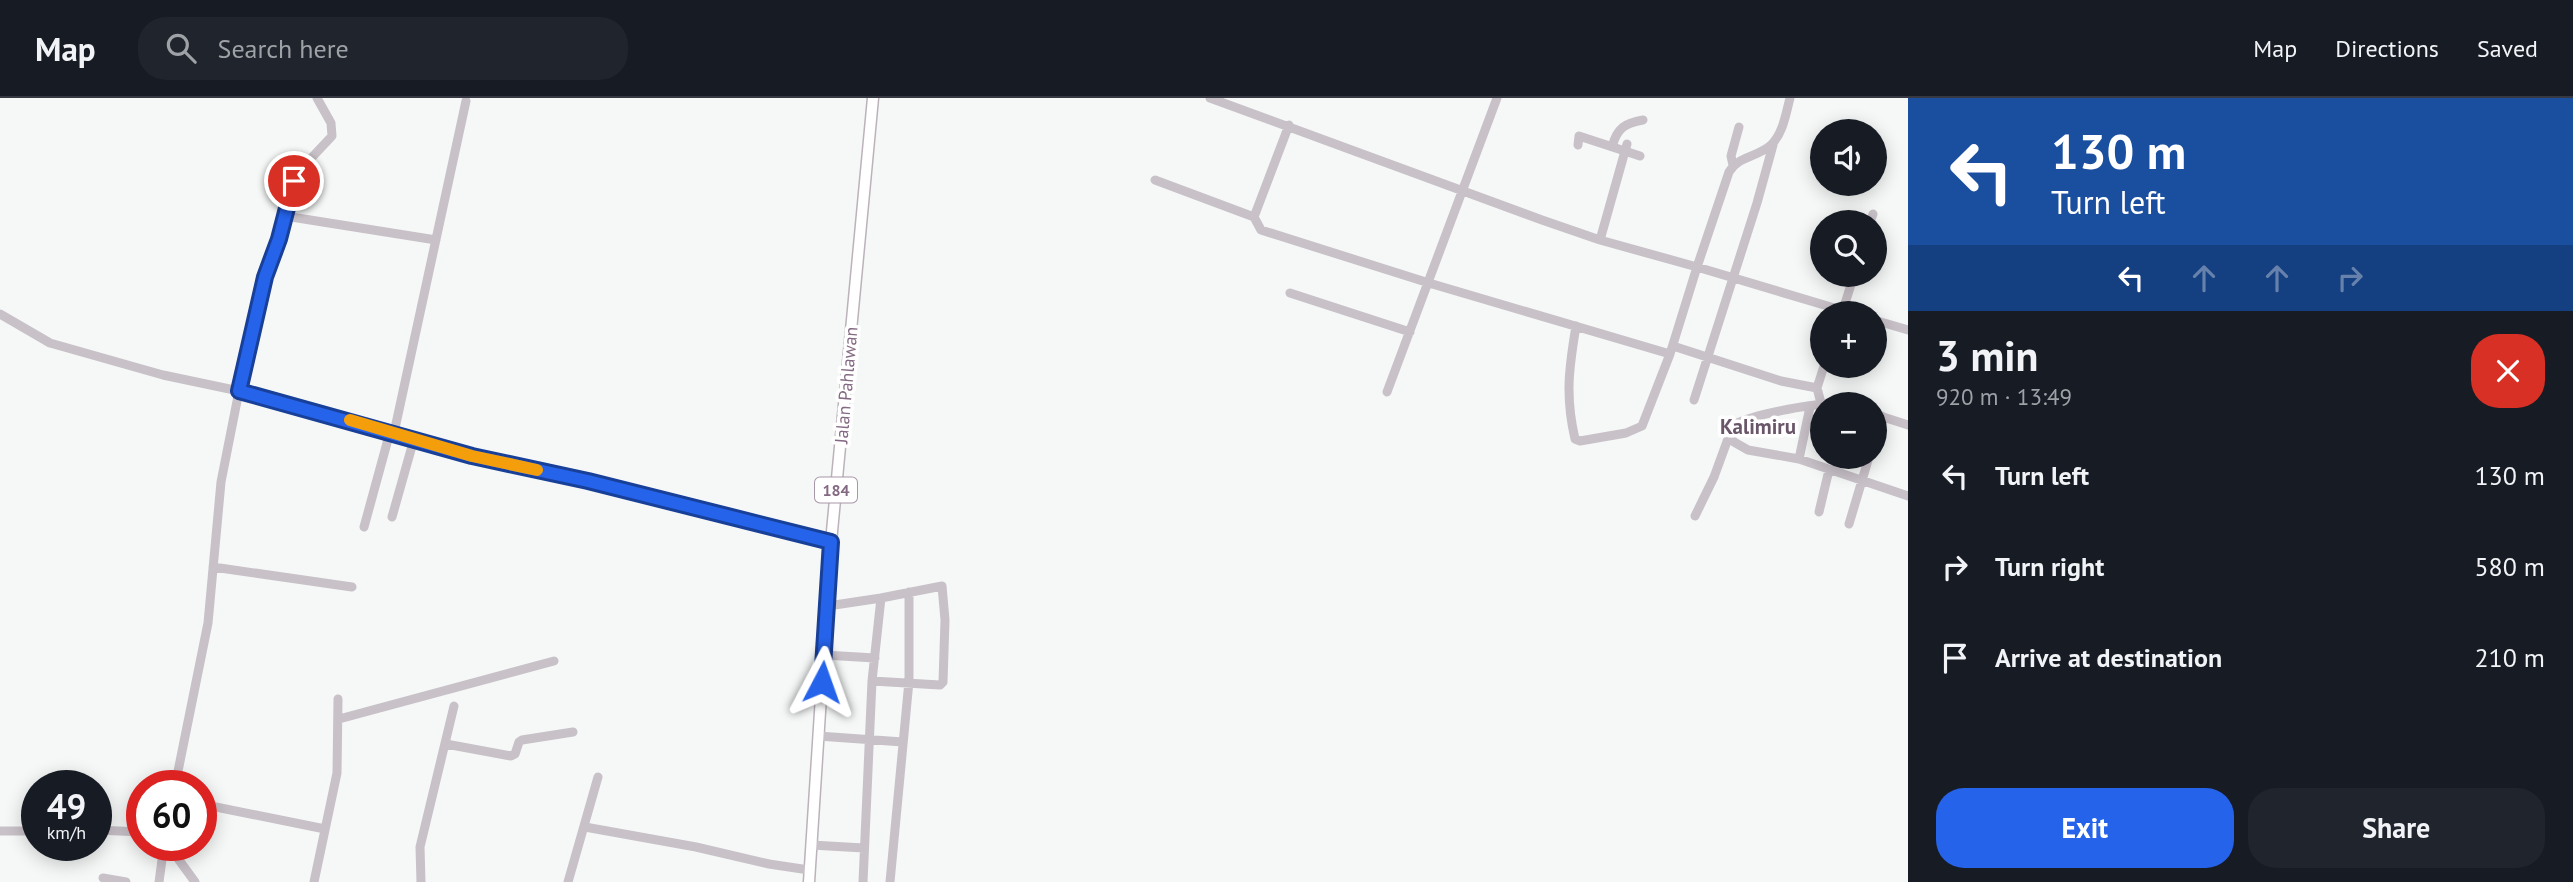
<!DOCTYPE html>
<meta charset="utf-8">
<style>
body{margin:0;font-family:"PT Sans",sans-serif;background:#20242c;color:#f1f3f6;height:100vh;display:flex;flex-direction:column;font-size:26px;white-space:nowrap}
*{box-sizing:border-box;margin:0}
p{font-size:23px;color:#9ea1a6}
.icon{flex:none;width:38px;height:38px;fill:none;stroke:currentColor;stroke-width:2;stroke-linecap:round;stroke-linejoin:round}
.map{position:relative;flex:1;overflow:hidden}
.sheet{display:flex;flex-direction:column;background:#171b24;width:665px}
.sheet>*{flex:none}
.banner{background:#1a4fa0;color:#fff;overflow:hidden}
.tools{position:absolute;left:1810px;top:21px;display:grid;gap:14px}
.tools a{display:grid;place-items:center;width:77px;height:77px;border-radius:50%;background:#171b24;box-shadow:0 4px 18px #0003;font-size:35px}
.speed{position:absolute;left:21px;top:672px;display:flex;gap:14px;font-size:35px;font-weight:700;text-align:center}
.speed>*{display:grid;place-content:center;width:91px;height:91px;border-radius:50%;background:#171b24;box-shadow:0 4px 18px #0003;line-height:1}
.speed small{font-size:18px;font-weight:400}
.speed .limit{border:10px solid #d22;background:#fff;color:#111}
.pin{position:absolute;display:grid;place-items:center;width:60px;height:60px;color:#fff;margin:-30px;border:4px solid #fff;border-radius:50%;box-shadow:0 2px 7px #0007}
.me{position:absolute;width:77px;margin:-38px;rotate:4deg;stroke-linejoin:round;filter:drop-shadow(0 0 5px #0008)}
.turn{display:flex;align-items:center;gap:24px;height:147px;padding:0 28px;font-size:32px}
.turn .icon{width:91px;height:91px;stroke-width:2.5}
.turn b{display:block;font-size:49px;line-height:60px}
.lanes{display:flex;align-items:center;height:66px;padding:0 28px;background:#0003;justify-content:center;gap:35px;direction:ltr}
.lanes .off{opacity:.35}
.round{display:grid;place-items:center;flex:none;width:74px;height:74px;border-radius:28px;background:#20242c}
.overview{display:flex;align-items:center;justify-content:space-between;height:119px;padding:0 28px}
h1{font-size:42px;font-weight:800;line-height:52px}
.primary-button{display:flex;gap:14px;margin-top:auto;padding:14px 28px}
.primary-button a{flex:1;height:80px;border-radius:28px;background:#2563eb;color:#fff;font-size:28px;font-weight:800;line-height:80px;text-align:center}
.primary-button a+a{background:#20242c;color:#f1f3f6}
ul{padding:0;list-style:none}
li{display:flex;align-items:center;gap:21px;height:91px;padding:0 28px}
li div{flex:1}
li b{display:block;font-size:26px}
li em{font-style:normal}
header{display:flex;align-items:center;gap:42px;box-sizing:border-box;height:98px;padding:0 35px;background:#171b24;border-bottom:2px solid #363941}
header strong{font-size:33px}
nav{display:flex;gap:38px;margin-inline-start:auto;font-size:24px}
.search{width:490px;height:63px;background:#20242c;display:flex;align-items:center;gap:18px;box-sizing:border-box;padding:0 24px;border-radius:28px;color:#9ea1a6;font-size:26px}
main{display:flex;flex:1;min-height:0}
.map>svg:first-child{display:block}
</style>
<header>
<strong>Map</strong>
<div class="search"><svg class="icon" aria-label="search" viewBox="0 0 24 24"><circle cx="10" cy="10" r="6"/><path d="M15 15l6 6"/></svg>Search here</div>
<nav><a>Map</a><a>Directions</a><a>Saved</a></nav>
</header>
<main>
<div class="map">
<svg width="1908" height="784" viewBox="0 0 1908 784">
<rect width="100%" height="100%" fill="#f5f8f7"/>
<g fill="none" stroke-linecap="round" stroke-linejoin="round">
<defs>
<path id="major" d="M 809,784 L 831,444 L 873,0"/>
</defs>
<use href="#major" stroke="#bbb2ba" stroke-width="13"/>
<path stroke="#c8c1c8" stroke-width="9" d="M 1210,0 L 1542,122 L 1600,142 L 1697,169 L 1729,74 C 1738,58 1758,59 1771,47 C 1783,36 1786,15 1790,0
M 1289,27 L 1254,119 L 1261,132 L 1429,185 L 1670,256
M 1578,47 L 1579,38 L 1640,58
M 1612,49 C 1617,30 1625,25 1643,22
M 1733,67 L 1731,58 L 1739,29
M 1155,82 L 1254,119
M 285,118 L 436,142
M 1870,124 L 1873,116
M 1600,142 L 1627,46
M 1290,195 L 1410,234
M 1842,215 L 1854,177
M 0,216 L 50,245 L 163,277 L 239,293 L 472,358 L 588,383 L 831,444
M 1874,222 L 1908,232
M 1576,228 C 1569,270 1565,298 1575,341 L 1580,343 L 1626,335 L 1642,328 L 1670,256 L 1697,169 L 1851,215
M 1673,248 L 1781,283 L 1817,290 L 1821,305
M 1817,290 L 1824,268
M 1387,294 L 1497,0
M 1694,302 L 1757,105 L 1773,47
M 1874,316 L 1908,327
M 394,335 L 466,3
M 1730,338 L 1734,344 L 1748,352 L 1799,361 L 1908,398
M 1874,342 L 1882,318
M 1799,361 L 1810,309
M 1819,414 L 1829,372
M 1695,418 L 1714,379 L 1733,327 C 1754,316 1822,303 1845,306
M 392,419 L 414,341
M 1849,426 L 1869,359
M 364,429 L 390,334
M 213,469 L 352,489
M 828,508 L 881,500 L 872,583 L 863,784
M 824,557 L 875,560
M 872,583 L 940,587 L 943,584 L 945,522 L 942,488 L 881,500
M 339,621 L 554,563
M 818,638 L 903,644
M 446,646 L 511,658 L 515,656 L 519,644 L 522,642 L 573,634
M 175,688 L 208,525 L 221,384 L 239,293 L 265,179 L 280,141 L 294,83 L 302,70 L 332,38 L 331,25 L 317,0
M 201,706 L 325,731
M 585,729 L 696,749 L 769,766 L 809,772
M 96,732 L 142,734
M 0,733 L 37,733
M 168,747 L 195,784
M 811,747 L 864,750
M 103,780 L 126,784
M 159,784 L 164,747
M 314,784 L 337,675 L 338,601
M 421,784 L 420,749 L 454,608
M 568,784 L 598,679
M 890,784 L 909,583 L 909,494"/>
<use href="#major" stroke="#fff" stroke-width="10"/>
</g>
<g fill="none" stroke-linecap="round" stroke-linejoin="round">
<defs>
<path id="route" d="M 294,83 L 279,141 L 265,179 L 239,293 L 472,358 L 588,383 L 831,444 L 822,584"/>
</defs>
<use href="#route" stroke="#184099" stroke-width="18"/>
<use href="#route" stroke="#2563eb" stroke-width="12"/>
<path stroke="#f59e0b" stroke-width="12" d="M 350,322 L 472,358 L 537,372"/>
</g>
<g text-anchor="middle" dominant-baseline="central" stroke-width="7" stroke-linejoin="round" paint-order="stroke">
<rect fill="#fff" stroke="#a996a8" stroke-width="2" x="815" y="379.5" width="42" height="25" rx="5"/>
<g font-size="16" font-weight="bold" fill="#846983">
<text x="836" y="392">184</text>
</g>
<g font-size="18" fill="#846983" stroke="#fff">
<text transform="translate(846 287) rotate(-85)">Jalan Pahlawan</text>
</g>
<g font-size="21" font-weight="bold" fill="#6a5669" stroke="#fff">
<text x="1758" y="328">Kalimiru</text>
</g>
</g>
</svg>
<div class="tools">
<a><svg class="icon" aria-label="sound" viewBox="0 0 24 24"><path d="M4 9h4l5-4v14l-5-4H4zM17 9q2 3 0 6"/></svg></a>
<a><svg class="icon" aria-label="search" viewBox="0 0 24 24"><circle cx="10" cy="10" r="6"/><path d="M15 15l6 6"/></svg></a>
<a>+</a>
<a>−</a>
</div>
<div class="speed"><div>49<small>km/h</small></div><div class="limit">60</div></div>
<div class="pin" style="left:294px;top:83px;background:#d93025"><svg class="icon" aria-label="arrive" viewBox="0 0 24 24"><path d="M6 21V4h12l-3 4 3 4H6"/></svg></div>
<svg class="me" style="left:822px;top:584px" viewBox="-20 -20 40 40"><path d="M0-17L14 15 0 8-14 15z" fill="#2563eb" stroke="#fff" stroke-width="4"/></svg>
</div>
<section class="sheet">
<div class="banner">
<div class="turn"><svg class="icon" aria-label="left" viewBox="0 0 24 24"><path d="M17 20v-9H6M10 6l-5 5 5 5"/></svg><div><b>130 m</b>Turn left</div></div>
<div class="lanes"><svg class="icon" aria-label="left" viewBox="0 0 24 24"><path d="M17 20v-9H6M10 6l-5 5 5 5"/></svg><svg class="icon off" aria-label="ahead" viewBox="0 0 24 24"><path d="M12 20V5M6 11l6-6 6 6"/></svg><svg class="icon off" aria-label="ahead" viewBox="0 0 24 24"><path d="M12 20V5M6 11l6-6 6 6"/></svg><svg class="icon off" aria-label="right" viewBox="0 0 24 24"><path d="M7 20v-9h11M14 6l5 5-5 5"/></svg></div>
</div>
<div class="overview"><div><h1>3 min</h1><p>920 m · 13:49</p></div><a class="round" style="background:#d93025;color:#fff"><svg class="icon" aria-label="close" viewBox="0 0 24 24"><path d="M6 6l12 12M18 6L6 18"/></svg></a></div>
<ul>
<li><svg class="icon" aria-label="left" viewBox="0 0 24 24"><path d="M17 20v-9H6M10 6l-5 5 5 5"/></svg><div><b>Turn left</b></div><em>130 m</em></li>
<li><svg class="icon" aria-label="right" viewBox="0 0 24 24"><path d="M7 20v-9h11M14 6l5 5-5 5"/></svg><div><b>Turn right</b></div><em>580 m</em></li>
<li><svg class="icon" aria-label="arrive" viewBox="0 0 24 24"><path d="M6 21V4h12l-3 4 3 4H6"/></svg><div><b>Arrive at destination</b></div><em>210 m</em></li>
</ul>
<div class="primary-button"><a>Exit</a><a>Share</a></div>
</section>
</main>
